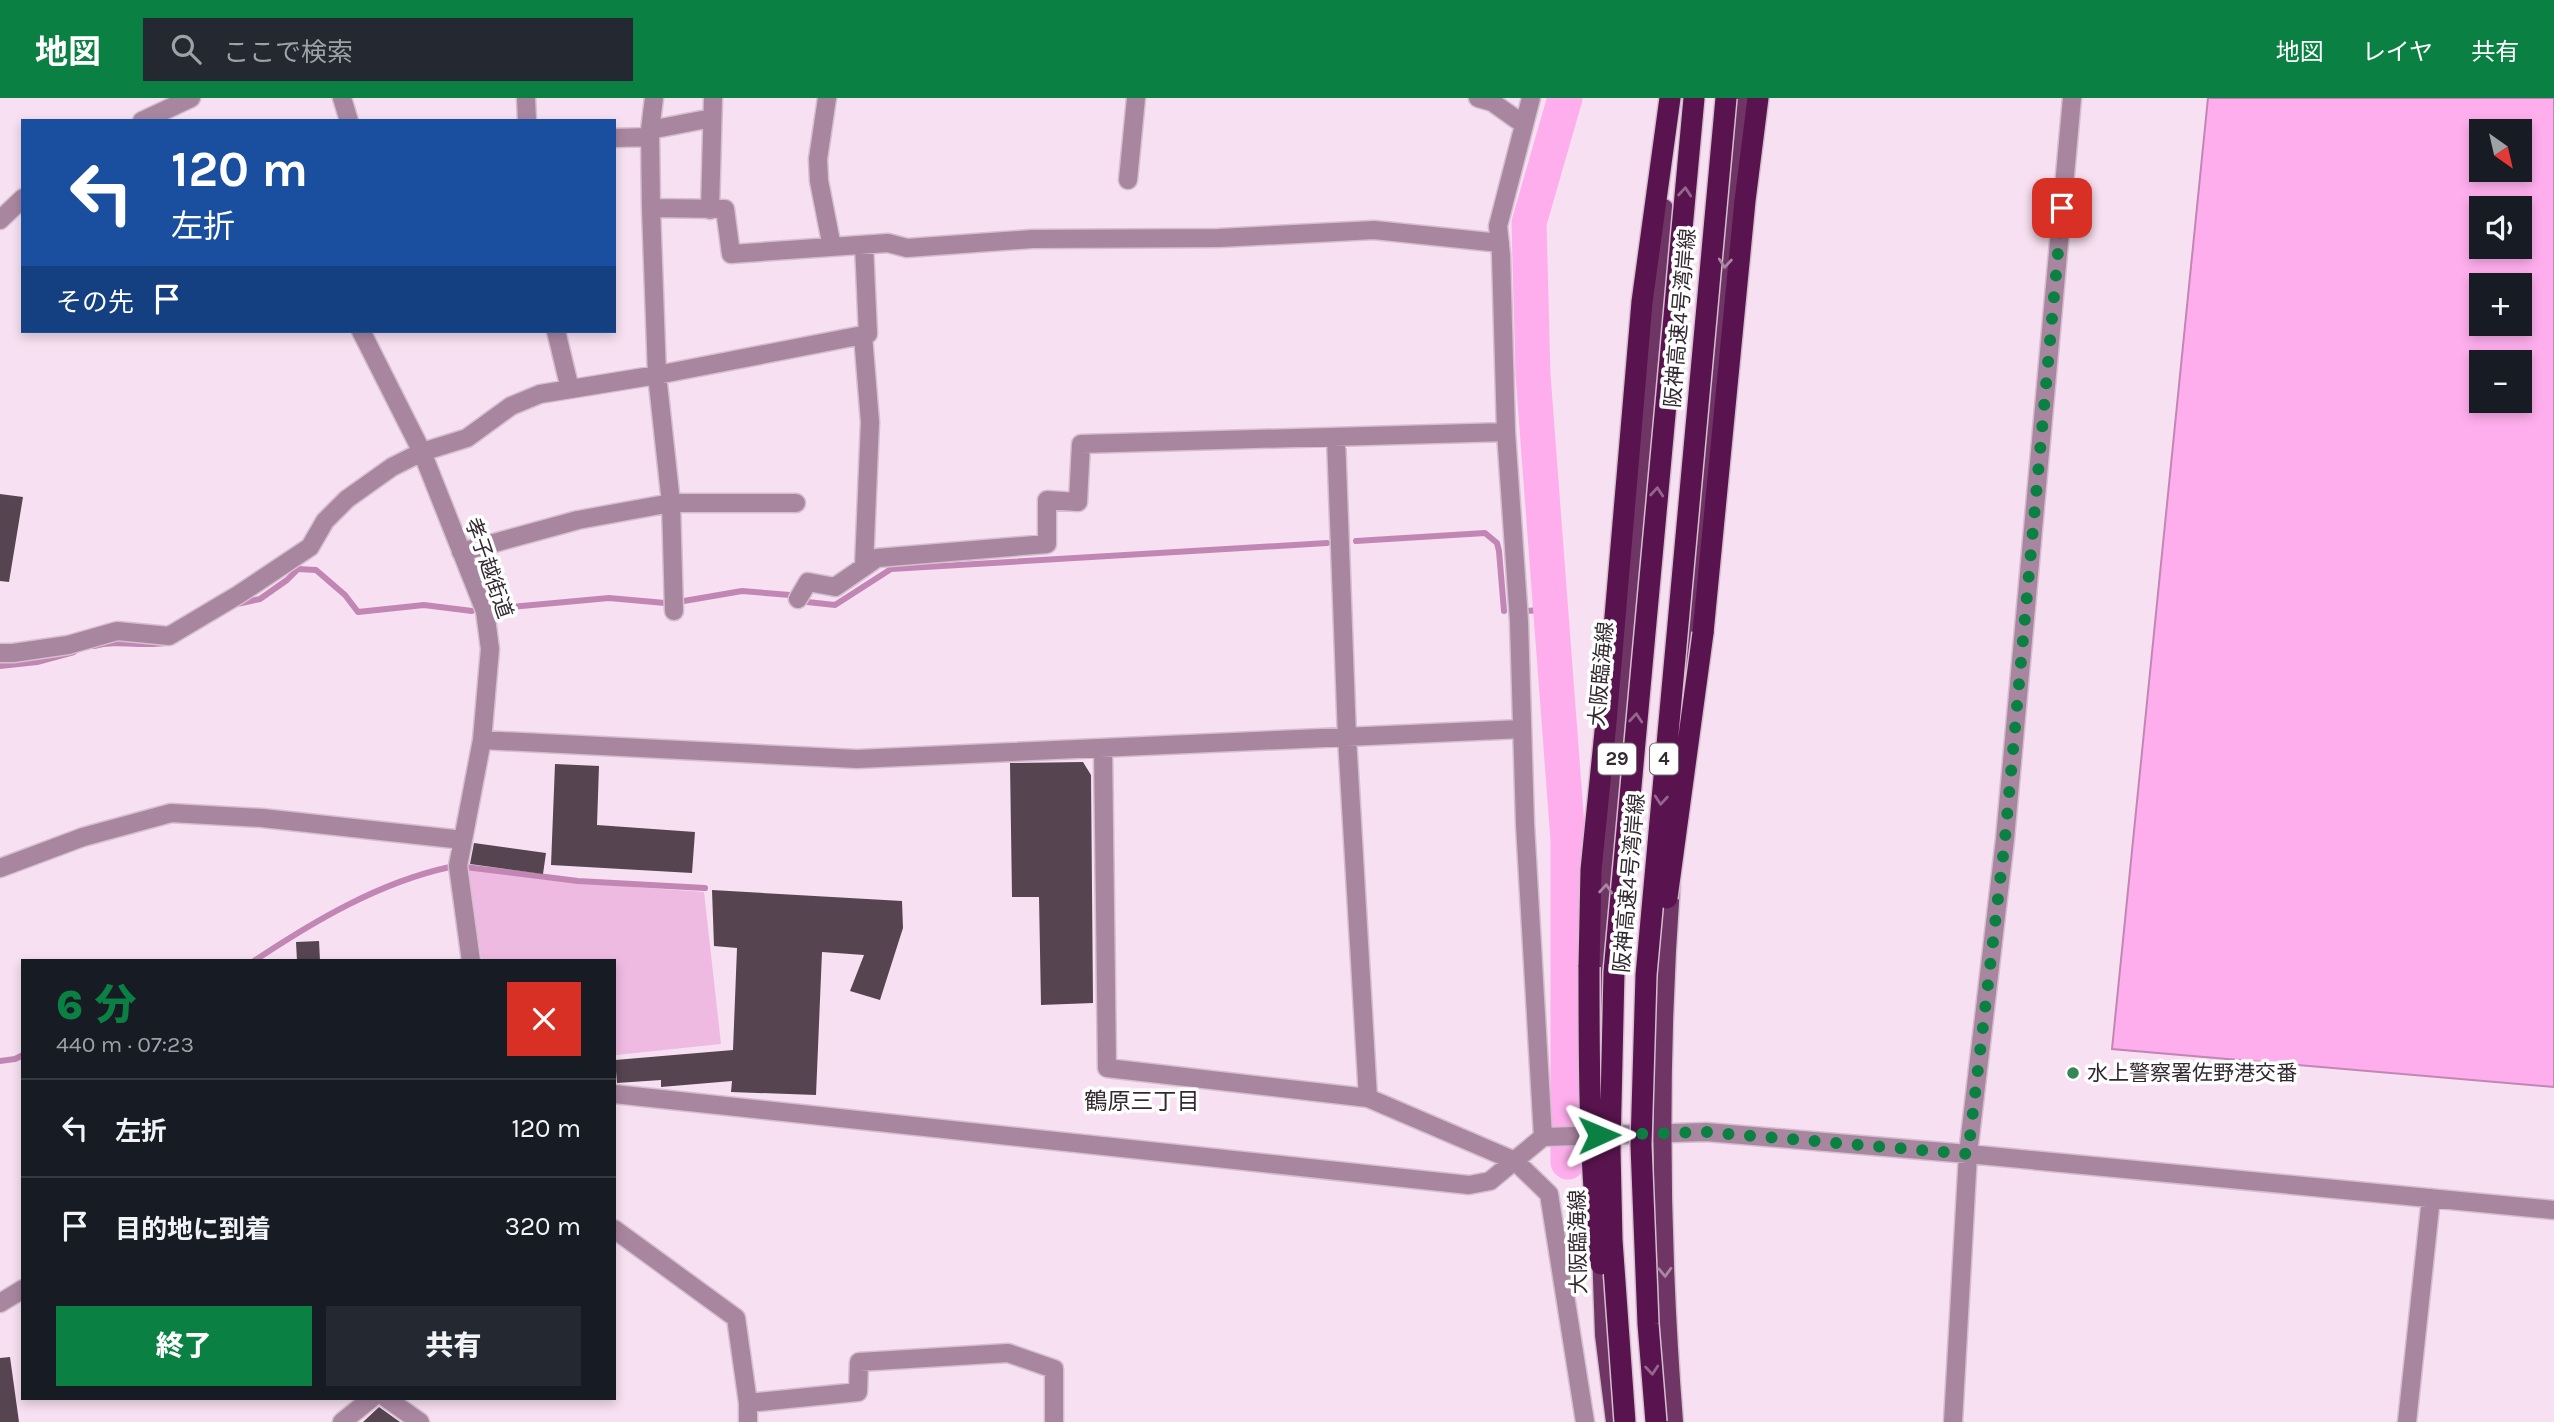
<!DOCTYPE html>
<html lang="ja">
<meta charset="utf-8">
<style>
body{margin:0;font-family:Karla,"Noto Sans JP",sans-serif;background:#242831;color:#f1f3f6;height:100vh;display:flex;flex-direction:column;font-size:26px;white-space:nowrap}
*{box-sizing:border-box;margin:0}
p{font-size:23px;color:#9ea1a6}
.icon{flex:none;width:38px;height:38px;fill:none;stroke:currentColor;stroke-width:2;stroke-linecap:round;stroke-linejoin:round}
.map{position:relative;flex:1;overflow:hidden}
.details{position:absolute;left:21px;top:861px;width:595px;height:441px;display:flex;flex-direction:column;background:#171b24;border-radius:0px;box-shadow:0 4px 10px #0003}
.details>*{flex:none}
.banner{position:absolute;left:21px;top:21px;width:595px;height:214px;border-radius:0px;box-shadow:0 4px 10px #0003;background:#1a4fa0;color:#fff;overflow:hidden}
.needle{width:46px;rotate:146deg}
.controls{position:absolute;left:2469px;top:21px;display:grid;gap:14px}
.controls a{display:grid;place-items:center;width:63px;height:63px;border-radius:0px;background:#171b24;box-shadow:0 4px 10px #0003;font-size:35px}
.pin{position:absolute;display:grid;place-items:center;width:60px;height:60px;color:#fff;margin:-30px;border-radius:14px;box-shadow:0 4px 10px #0006}
.me{position:absolute;width:77px;margin:-38px;rotate:89deg;stroke-linejoin:round;filter:drop-shadow(0 0 5px #0008)}
.turn{display:flex;align-items:center;gap:24px;height:147px;padding:0 35px;font-size:32px}
.turn .icon{width:91px;height:91px;stroke-width:2.5}
.turn b{display:block;font-size:49px;line-height:60px}
.then{display:flex;align-items:center;height:66px;padding:0 35px;background:#0003;gap:14px;font-size:26px}
.round{display:grid;place-items:center;flex:none;width:74px;height:74px;border-radius:0px;background:#242831}
.headline{display:flex;align-items:center;justify-content:space-between;height:119px;padding:0 35px}
h1{font-size:42px;font-weight:800;line-height:52px;color:#0b8043}
.cta{display:flex;gap:14px;margin-top:auto;padding:14px 35px}
.cta a{flex:1;height:80px;border-radius:0px;background:#0b8043;color:#fff;font-size:28px;font-weight:800;line-height:80px;text-align:center}
.cta a+a{background:#242831;color:#f1f3f6}
ul{padding:0;list-style:none}
li{display:flex;align-items:center;gap:21px;height:98px;padding:0 35px;border-top:2px solid #363941}
li div{flex:1}
li b{display:block;font-size:26px}
li em{font-style:normal}
header{display:flex;align-items:center;gap:42px;box-sizing:border-box;height:98px;padding:0 35px;background:#0b8043;color:#fff}
header strong{font-size:33px}
nav{display:flex;gap:38px;margin-inline-start:auto;font-size:24px}
.search{width:490px;height:63px;background:#242831;display:flex;align-items:center;gap:18px;box-sizing:border-box;padding:0 24px;border-radius:0px;color:#9ea1a6;font-size:26px}
.map>svg:first-child{display:block}
</style>
<header>
<strong>地図</strong>
<div class="search"><svg class="icon" aria-label="search" viewBox="0 0 24 24"><circle cx="10" cy="10" r="6"/><path d="M15 15l6 6"/></svg>ここで検索</div>
<nav><a>地図</a><a>レイヤ</a><a>共有</a></nav>
</header>
<div class="map">
<svg width="2554" height="1324" viewBox="0 0 2554 1324">
<rect width="100%" height="100%" fill="#f7e0f1"/>
<path fill="#efbae2" d="M 466,771 L 565,784 L 704,794 L 721,946 L 616,957 L 614,863 L 482,863 Z"/>
<path fill="#ffaeed" stroke="#c286b5" stroke-width="2" fill-rule="evenodd" d="M 2208,0 L 2554,0 L 2554,989 L 2112,951 ZM 2482,33 L 2520,33 L 2520,72 L 2482,72 ZM 2482,110 L 2520,110 L 2520,149 L 2482,149 ZM 2482,187 L 2520,187 L 2520,226 L 2482,226 ZM 2482,264 L 2520,264 L 2520,303 L 2482,303 Z"/>
<g fill="none" stroke-linecap="round" stroke-linejoin="round">
<path stroke="#c286b5" stroke-width="6" d="M 1356,443 L 1485,435 L 1497,445 L 1499,453 L 1504,513
M 678,504 L 742,493 L 790,497
M 807,504 L 835,507 L 891,471 L 1327,445
M 237,506 L 260,501 L 287,482 L 298,471 L 316,472 L 345,497 L 358,514 L 424,507 L 472,513
M 490,511 L 609,500 L 665,505
M 1527,513 L 1550,511
M 94,548 C 119,541 145,550 170,544
M 0,568 L 37,564 L 74,554
M 465,769 L 578,783 L 705,790
M 254,863 C 314,823 380,784 450,769
M 0,963 L 15,961 L 23,957"/>
<path stroke="#ffaeed" stroke-width="35" d="M 1565,0 L 1529,125 L 1533,277 L 1568,742 L 1568,1064"/>
</g>
<path fill="#564451" d="M 0,396 L 23,399 L 9,484 L 0,483 Z
M 1083,664 L 1091,677 L 1093,905 L 1041,907 L 1039,799 L 1012,799 L 1010,665 Z
M 555,666 L 599,668 L 597,727 L 695,734 L 692,775 L 551,767 Z
M 474,745 L 546,755 L 543,776 L 470,766 Z
M 712,792 L 902,803 L 903,830 L 880,902 L 850,893 L 864,857 L 822,854 L 816,997 L 731,994 L 732,983 L 661,989 L 661,982 L 617,985 L 615,962 L 733,952 L 737,850 L 714,848 Z
M 319,843 L 320,863 L 297,863 L 296,844 Z
M 10,1259 L 19,1324 L 0,1324 L 0,1260 Z
M 379,1309 L 400,1324 L 363,1324 Z"/>
<g fill="none" stroke-linecap="round" stroke-linejoin="round">
<defs>
<path id="minor" d="M 342,0 L 349,23
M 526,0 L 527,23
M 654,0 L 650,32 L 651,110 L 657,277 L 671,405 L 674,513
M 827,0 L 818,61 L 819,83 L 832,149
M 1478,0 L 1492,4 L 1523,26
M 1531,0 L 1498,128 L 1501,157 L 1506,334 L 1519,523 L 1525,726 L 1543,1039
M 142,23 L 191,0
M 650,32 L 712,20
M 614,40 L 650,39
M 1128,82 L 1136,0
M 651,110 L 725,111 L 731,156 L 888,145 L 907,150 L 1032,141 L 1219,140 L 1374,132 L 1500,145
M 710,112 L 713,0
M 0,122 L 23,100
M 361,233 L 422,354 L 485,513 L 490,551 L 482,642 L 458,768 L 471,863
M 556,233 L 570,291
M 863,238 L 870,324 L 864,468
M 1336,340 L 1347,639 L 1368,1000
M 461,454 L 578,422 L 671,405 L 796,405
M 798,501 L 808,484 L 835,489 L 877,460 L 1047,446 L 1047,402 L 1078,404 L 1081,346 L 1506,334
M 0,555 L 13,555 L 68,547 L 117,533 L 169,538 L 238,497 L 310,449 L 325,423 L 347,401 L 392,369 L 422,354 L 467,340 L 511,308 L 540,296 L 657,277 L 868,236 L 864,147
M 482,642 L 857,661 L 1522,631
M 1103,650 L 1107,970 L 1368,1000 L 1515,1063 L 1549,1096 L 1585,1324
M 0,770 L 83,739 L 171,715 L 262,720 L 463,742
M 614,996 L 1469,1087 L 1490,1083 L 1543,1039 L 1706,1034 L 1968,1056 L 2554,1112
M 614,1131 L 736,1220 L 748,1305 L 748,1324
M 0,1205 L 23,1191
M 386,1300 L 420,1324
M 748,1305 L 858,1294 L 859,1264 L 1008,1255 L 1054,1271 L 1054,1324
M 342,1324 L 372,1300
M 1953,1324 L 1968,1056 L 2005,741 L 2072,0
M 2407,1324 L 2431,1100"/>
<path id="major" d="M 1685,596 L 1741,0
M 1671,788 C 1658,968 1660,1144 1674,1324
M 1599,943 L 1603,823 L 1664,110
M 1601,1153 L 1604,1237 L 1615,1324"/>
<path id="highway" d="M 1703,535 L 1745,103 L 1758,0
M 1589,869 L 1591,772 L 1606,624 L 1642,204 L 1670,0"/>
</defs>
<use href="#minor" stroke="#d4bfce" stroke-width="21"/>
<use href="#major" stroke="#d4bfce" stroke-width="21"/>
<use href="#highway" stroke="#d4bfce" stroke-width="24"/>
<use href="#minor" stroke="#a986a0" stroke-width="18"/>
<use href="#major" stroke="#6f3564" stroke-width="18"/>
<use href="#highway" stroke="#59134e" stroke-width="21"/>
<defs>
<path id="highway-bridge" d="M 1667,800 L 1703,535
M 1589,869 C 1589,968 1589,1067 1601,1166
M 1625,1324 L 1612,1142 L 1610,1051 L 1614,874 L 1694,0
M 1656,1324 L 1648,1226 L 1641,1047 L 1646,877 L 1726,0"/>
</defs>
<use href="#highway-bridge" stroke="#d4bfce" stroke-width="24" stroke-linecap="butt"/>
<use href="#highway-bridge" stroke="#59134e" stroke-width="21"/>
</g>
<defs><path id="oneway-chevron" d="M-2-3.5L2.5 0L-2 3.5" fill="none" stroke-width="1.6" stroke-linecap="round" stroke-linejoin="round" transform="scale(1.75)"/></defs>
<g stroke="#93668c">
<use href="#oneway-chevron" transform="translate(1685 94) rotate(-85)"/>
<use href="#oneway-chevron" transform="translate(1657 394) rotate(-85)"/>
<use href="#oneway-chevron" transform="translate(1636 620) rotate(-85)"/>
<use href="#oneway-chevron" transform="translate(1661 702) rotate(95)"/>
<use href="#oneway-chevron" transform="translate(1652 1272) rotate(85)"/>
</g>
<g stroke="#a986a2">
<use href="#oneway-chevron" transform="translate(1725 165) rotate(95)"/>
<use href="#oneway-chevron" transform="translate(1606 791) rotate(-85)"/>
<use href="#oneway-chevron" transform="translate(1665 1174) rotate(88)"/>
</g>
<g fill="none" stroke-linecap="round" stroke-linejoin="round">
<path stroke="#0b8043" stroke-width="12" stroke-dasharray="0 21.6" d="M 1599,1037 L 1706,1034 L 1968,1056 L 2005,741 L 2062,110"/>
</g>
<circle fill="#358758" stroke="#fff" stroke-width="2.5" cx="2073" cy="975" r="7"/>
<g text-anchor="middle" dominant-baseline="central" stroke-width="7" stroke-linejoin="round" paint-order="stroke">
<g fill="#fff" stroke="#706a6f" stroke-width="2">
<rect x="1598" y="645.5" width="38" height="31" rx="5"/>
<rect x="1650" y="645.5" width="28" height="31" rx="5"/>
</g>
<g font-size="19" font-weight="bold" fill="#332a31">
<text x="1617" y="661">29</text>
<text x="1664" y="661">4</text>
</g>
<g font-size="21" fill="#332a31" stroke="#fff">
<text transform="translate(1680 220) rotate(-85)">阪神高速4号湾岸線</text>
<text transform="translate(489 470) rotate(71)">孝子越街道</text>
<text transform="translate(1601 576) rotate(-85)">大阪臨海線</text>
<text transform="translate(1629 785) rotate(-85)">阪神高速4号湾岸線</text>
<text transform="translate(1578 1144) rotate(-91)">大阪臨海線</text>
</g>
<g font-size="21" fill="#332a31" stroke="#fff" text-anchor="start">
<text x="2087" y="975">水上警察署佐野港交番</text>
</g>
<g font-size="23" fill="#332a31" stroke="#fff">
<text x="1142" y="1003">鶴原三丁目</text>
</g>
</g>
</svg>
<div class="controls">
<a><svg class="needle" viewBox="-14 -14 28 28"><path d="M0-13l5 13h-10z" fill="#e53935"/><path d="M0 13l5-13h-10z" fill="#9ea1a6"/></svg></a>
<a><svg class="icon" aria-label="sound" viewBox="0 0 24 24"><path d="M4 9h4l5-4v14l-5-4H4zM17 9q2 3 0 6"/></svg></a>
<a>+</a>
<a>−</a>
</div>
<div class="pin" style="left:2062px;top:110px;background:#d93025"><svg class="icon" aria-label="arrive" viewBox="0 0 24 24"><path d="M6 21V4h12l-3 4 3 4H6"/></svg></div>
<svg class="me" style="left:1599px;top:1037px" viewBox="-20 -20 40 40"><path d="M0-17L14 15 0 8-14 15z" fill="#0b8043" stroke="#fff" stroke-width="4"/></svg>
<div class="banner">
<div class="turn"><svg class="icon" aria-label="left" viewBox="0 0 24 24"><path d="M17 20v-9H6M10 6l-5 5 5 5"/></svg><div><b>120 m</b>左折</div></div>
<div class="then">その先<svg class="icon" aria-label="arrive" viewBox="0 0 24 24"><path d="M6 21V4h12l-3 4 3 4H6"/></svg></div>
</div>
<section class="details">
<div class="headline"><div><h1>6 分</h1><p>440 m · 07:23</p></div><a class="round" style="background:#d93025;color:#fff"><svg class="icon" aria-label="close" viewBox="0 0 24 24"><path d="M6 6l12 12M18 6L6 18"/></svg></a></div>
<ul>
<li><svg class="icon" aria-label="left" viewBox="0 0 24 24"><path d="M17 20v-9H6M10 6l-5 5 5 5"/></svg><div><b>左折</b></div><em>120 m</em></li>
<li><svg class="icon" aria-label="arrive" viewBox="0 0 24 24"><path d="M6 21V4h12l-3 4 3 4H6"/></svg><div><b>目的地に到着</b></div><em>320 m</em></li>
</ul>
<div class="cta"><a>終了</a><a>共有</a></div>
</section>
</div>
